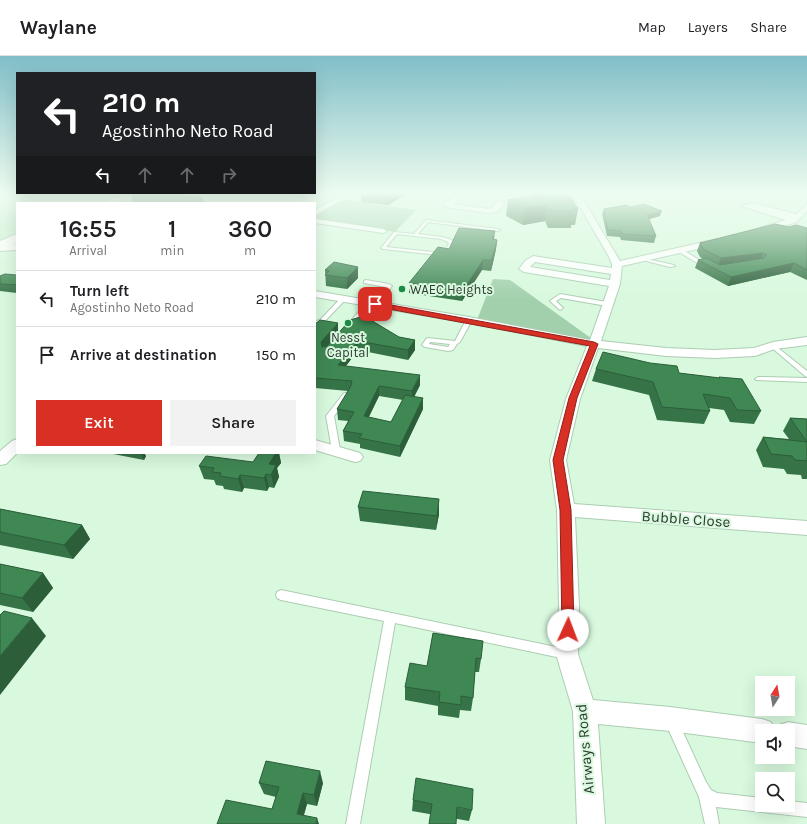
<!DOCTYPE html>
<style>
body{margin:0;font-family:Karla,sans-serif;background:#f2f2f2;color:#202124;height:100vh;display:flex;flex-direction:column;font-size:15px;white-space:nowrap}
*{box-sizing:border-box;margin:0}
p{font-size:13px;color:#757577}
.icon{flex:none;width:22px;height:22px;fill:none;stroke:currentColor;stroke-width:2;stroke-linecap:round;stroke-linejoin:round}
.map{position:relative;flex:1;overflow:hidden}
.details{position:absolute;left:16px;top:146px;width:300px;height:252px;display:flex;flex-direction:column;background:#fff;border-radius:0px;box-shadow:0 4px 16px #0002}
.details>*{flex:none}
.guide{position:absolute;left:16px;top:16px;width:300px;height:122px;border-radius:0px;box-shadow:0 4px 16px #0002;background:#202124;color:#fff;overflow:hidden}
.needle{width:26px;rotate:11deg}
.buttons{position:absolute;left:755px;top:620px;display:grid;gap:8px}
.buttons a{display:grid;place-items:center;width:40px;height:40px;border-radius:0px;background:#fff;box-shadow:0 4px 16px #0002;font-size:20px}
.pin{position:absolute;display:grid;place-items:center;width:34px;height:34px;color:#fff;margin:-17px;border-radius:8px;box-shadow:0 2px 6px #0006}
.me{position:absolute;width:44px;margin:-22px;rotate:2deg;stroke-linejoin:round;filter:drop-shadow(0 0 3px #0008)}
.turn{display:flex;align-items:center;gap:14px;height:84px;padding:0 20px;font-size:18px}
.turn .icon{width:52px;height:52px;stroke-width:2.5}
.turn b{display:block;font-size:28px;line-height:34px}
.lanes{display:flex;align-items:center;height:38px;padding:0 20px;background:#0003;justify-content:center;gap:20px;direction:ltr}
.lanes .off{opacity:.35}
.eta{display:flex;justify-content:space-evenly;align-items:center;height:68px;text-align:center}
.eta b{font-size:24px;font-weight:600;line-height:28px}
.cta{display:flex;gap:8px;margin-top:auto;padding:8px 20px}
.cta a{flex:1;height:46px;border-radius:0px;background:#d93025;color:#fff;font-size:16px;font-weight:600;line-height:46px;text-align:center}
.cta a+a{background:#f2f2f2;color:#202124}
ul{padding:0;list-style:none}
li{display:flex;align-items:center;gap:12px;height:56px;padding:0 20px;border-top:1px solid #e0e0e0}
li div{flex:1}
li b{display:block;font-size:15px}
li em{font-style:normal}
header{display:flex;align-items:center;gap:24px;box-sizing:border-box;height:56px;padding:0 20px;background:#fff;border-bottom:1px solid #e0e0e0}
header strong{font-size:19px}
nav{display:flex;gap:22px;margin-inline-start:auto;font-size:14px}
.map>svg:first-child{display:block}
</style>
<header>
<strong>Waylane</strong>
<nav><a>Map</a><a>Layers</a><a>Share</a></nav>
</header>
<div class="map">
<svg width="807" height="768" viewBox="0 0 807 768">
<rect width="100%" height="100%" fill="#d8f9de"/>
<path fill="#c8efcf" d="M 0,152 L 17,155 L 17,177 L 0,184 Z"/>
<path fill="#a2d0ac" d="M 340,143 L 416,154 L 395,176 L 315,164 L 315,158 Z
M 493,223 L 510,224 L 595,285 L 477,264 Z"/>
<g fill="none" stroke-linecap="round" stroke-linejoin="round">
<defs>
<path id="lane" d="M 284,137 L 294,137 L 340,144 L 338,145 Z
M 426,164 L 498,173 L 500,174 L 498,175 L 428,166 L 418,178 L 442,181 L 452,184 L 453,188 L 447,200 L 383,193 L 381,192 L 394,176 L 414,178 ZM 397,178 L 441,183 L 448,186 L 449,188 L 443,197 L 386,191 Z
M 679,194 L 683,194 L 709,210 L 704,211 L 679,196 Z
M 642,202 L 674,209 L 675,210 L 670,211 L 642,204 Z
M 366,224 L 389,228 L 392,230 L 377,249 L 372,248 L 385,231 L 364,227 L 364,225 Z
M 560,238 L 607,246 L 610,248 L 607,250 L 561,242 L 556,245 L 563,252 L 560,254 L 550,245 Z
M 341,242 L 346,243 L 325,265 L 315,271 L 315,266 L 321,263 Z
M 367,246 L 372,247 L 352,270 L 348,270 L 348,268 Z
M 469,262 L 472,264 L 460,286 L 457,288 L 453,294 L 448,295 L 425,291 L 422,289 L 426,283 L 428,282 L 455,285 L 466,264 ZM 430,286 L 431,286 L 450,288 L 448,291 L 429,288 Z
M 773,288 L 807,315 L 807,321 L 805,320 L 771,291 L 771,289 Z
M 758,321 L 807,322 L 807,326 L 756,324 L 755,323 Z
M 344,337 L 347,337 L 351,339 L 334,360 L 340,394 L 336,397 L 332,394 L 326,360 Z
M 281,534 L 566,593 L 570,594 L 572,598 L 570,602 L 566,603 L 395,567 L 360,768 L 346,768 L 384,565 L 281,544 L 277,542 L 276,539 L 277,536 Z
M 671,660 L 676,661 L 706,726 L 711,734 L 717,737 L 762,742 L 762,749 L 788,749 L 788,745 L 807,747 L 807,761 L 716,751 L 719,768 L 705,768 L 699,741 L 665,666 L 666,661 Z"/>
<path id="street" d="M 346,137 L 355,137 L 315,159 L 315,154 Z
M 458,137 L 466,137 L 454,148 L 488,153 L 492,152 L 497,145 L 504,147 L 497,156 L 488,157 L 445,151 L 445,147 Z
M 505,137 L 554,137 L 550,139 L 509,139 Z
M 572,137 L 579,137 L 620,205 L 717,183 L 721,186 L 720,188 L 622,210 L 620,228 L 601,285 L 666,292 L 715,294 L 754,292 L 773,286 L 807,281 L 807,289 L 775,293 L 755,300 L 715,302 L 666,300 L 598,292 L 580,343 L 566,404 L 574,448 L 807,465 L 807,479 L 575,461 L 579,550 L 578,598 L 593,644 L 670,651 L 762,663 L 771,666 L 774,675 L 762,675 L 762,687 L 670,675 L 598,668 L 605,768 L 577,768 L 573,655 L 556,598 L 559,550 L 557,454 L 550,404 L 566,343 L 587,290 L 469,267 L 315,241 L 315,235 L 469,261 L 590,284 L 609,230 L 524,216 L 519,213 L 525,205 L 533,200 L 612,212 L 612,208 L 608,199 ZM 535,206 L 611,218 L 610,224 L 530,211 Z
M 752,147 L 796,158 L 807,149 L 807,155 L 797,166 L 762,176 L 758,174 L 759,172 L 786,164 L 741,150 Z
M 315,163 L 383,173 L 387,175 L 383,177 L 315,167 Z
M 17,188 L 17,194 L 0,195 L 0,189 Z
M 17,383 L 17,397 L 6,408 L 0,409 L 0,395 L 12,385 Z
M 315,384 L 360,397 L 363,401 L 360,405 L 355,406 L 315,394 Z
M 788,666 L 807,669 L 807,693 L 788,690 L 788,675 L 777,675 L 779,669 Z"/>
<path id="secondary" d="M 129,137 L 144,137 L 143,139 L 120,147 L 105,147 L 106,145 Z
M 17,178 L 17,187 L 0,194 L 0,185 Z"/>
</defs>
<use href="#lane" stroke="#adcdb3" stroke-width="2"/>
<use href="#street" stroke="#adcdb3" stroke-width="2"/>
<use href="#secondary" stroke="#adcdb3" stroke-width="2"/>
<use href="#lane" fill="#fff" fill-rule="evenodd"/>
<use href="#street" fill="#fff" fill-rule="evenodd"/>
<use href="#secondary" fill="#fff" fill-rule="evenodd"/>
</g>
<path fill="#367447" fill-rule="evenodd" d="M 361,137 L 408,137 L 388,149 L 361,146 Z
M 531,137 L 568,137 L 578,153 L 575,169 L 571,169 L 571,172 L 548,172 L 545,165 L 523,169 L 506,160 L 508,144 L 531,140 Z
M 604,153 L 660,160 L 649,163 L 656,180 L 654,187 L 621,184 L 620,181 L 607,180 L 602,158 Z
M 789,171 L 807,172 L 807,224 L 790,216 L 728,230 L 695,212 L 698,204 L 703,203 L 700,201 L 697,195 L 700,187 Z
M 494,183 L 497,184 L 496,193 L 491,215 L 482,214 L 462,245 L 409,237 L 409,227 L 449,193 Z
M 358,211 L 358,222 L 347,233 L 326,230 L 325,214 Z
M 17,219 L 17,237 L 0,235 L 0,220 Z
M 350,264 L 399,281 L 415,284 L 415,294 L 408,304 L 358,294 L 346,310 L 420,329 L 414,341 L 423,342 L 423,353 L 400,401 L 360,392 L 360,388 L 344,385 L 343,375 L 348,365 L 338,364 L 337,353 L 348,335 L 315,332 L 315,268 L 338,277 L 327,290 ZM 379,340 L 403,344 L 391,366 L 369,361 Z
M 596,313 L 679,317 L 719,322 L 719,321 L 761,355 L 754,368 L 730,366 L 724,354 L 709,352 L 710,355 L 704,368 L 657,364 L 649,339 L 592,325 Z
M 790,362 L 807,363 L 807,423 L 802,423 L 801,419 L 787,418 L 784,413 L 763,411 L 756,394 L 763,381 L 789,383 L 783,375 Z
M 101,397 L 144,397 L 146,400 L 144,404 L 108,397 Z
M 259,397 L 279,397 L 281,407 L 277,412 L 279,421 L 274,432 L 269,431 L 267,435 L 244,432 L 242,436 L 224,433 L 223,430 L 216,429 L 214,424 L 204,423 L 199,410 L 253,406 Z
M 439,443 L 439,458 L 436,474 L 360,465 L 358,451 Z
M 0,453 L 82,469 L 90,483 L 73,503 L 0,489 Z
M 0,508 L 43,517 L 53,532 L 33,556 L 0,549 Z
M 433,577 L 481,603 L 479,616 L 475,616 L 473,642 L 471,655 L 460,654 L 459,662 L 438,659 L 438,650 L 405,644 L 405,631 L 427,610 Z
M 259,727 L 323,727 L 317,750 L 307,748 L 304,759 L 272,753 L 276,741 L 264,738 Z
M 413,744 L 472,754 L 469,765 L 412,755 Z"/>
<path fill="#2c5e3a" d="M 392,137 L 408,137 L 388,149 L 388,140 Z
M 536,137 L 535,151 L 547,149 L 545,165 L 523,169 L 525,152 L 534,142 Z
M 203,142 L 204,147 L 195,146 Z
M 662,155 L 660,160 L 645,164 L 647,159 Z
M 495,175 L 494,184 L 492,183 Z
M 497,184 L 496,193 L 491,215 L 492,204 Z
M 763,197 L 760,206 L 718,210 L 721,202 Z
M 483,204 L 482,214 L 462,245 L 463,235 Z
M 794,207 L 790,216 L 728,230 L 731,221 Z
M 358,211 L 358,222 L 347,233 L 347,222 Z
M 338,267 L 338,277 L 322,296 L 321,286 Z
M 415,284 L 415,294 L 408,304 L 408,294 Z
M 358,285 L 358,294 L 339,319 L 338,309 Z
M 420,319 L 420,329 L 412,345 L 412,335 Z
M 379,330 L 379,340 L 364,370 L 364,360 Z
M 423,342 L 423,353 L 400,401 L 400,390 Z
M 141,397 L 144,397 L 146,400 L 144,404 Z
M 276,397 L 279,397 L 281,407 L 277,412 L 279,421 L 274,432 L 269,408 Z
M 266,418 L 269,431 L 267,435 L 264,422 Z
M 240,419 L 244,432 L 242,436 L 238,423 Z
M 439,443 L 439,458 L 436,474 L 437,460 Z
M 82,469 L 90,483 L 73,503 L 64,489 Z
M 43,517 L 53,532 L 33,556 L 22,542 Z
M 32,562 L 46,580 L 0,639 L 0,600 Z
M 320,715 L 323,727 L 317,750 L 314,739 Z
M 303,737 L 307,748 L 301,768 L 297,758 Z
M 317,762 L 319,768 L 316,768 Z"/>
<path fill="#3f8753" stroke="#2c5e3a" d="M 165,137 L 179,137 L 177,139 L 203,142 L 195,146 L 204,147 L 133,147 L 133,139 Z
M 363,137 L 392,137 L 388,140 Z
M 534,137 L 536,137 L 534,142 L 539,143 L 542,137 L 568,137 L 578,153 L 572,153 L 574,155 L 551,155 L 547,149 L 525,152 L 508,144 L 534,140 Z
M 644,148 L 662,155 L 647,159 L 656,180 L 622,178 L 621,175 L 608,174 L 604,153 L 626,149 L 631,151 Z
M 775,168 L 789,171 L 796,169 L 807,172 L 807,214 L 794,207 L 731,221 L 698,204 L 706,202 L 720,209 L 764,202 L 767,199 L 763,197 L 721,202 L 703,193 L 700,187 Z
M 459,172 L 495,175 L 492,183 L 497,184 L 492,204 L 483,204 L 463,235 L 409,227 L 438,191 L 449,193 Z
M 334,206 L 358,211 L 347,222 L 325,219 L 329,215 L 325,214 Z
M 5,218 L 17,219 L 17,229 L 0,228 L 0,220 Z
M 364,260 L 399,281 L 415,284 L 408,294 L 358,285 L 338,309 L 420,319 L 412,335 L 379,330 L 364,360 L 391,366 L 405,339 L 423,342 L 400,390 L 359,382 L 362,378 L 343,375 L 354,356 L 337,353 L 351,330 L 352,325 L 315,322 L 315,268 L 320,264 L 338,267 L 321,286 L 322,291 L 327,290 L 350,264 Z
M 603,296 L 650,307 L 677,310 L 679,317 L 720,322 L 719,321 L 742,323 L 761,355 L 737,354 L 730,342 L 703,338 L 710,355 L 662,351 L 653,326 L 596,313 Z
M 790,362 L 807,363 L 807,405 L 795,404 L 792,400 L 771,398 L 763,381 L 807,386 Z
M 259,397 L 276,397 L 269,408 L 276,409 L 271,419 L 266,418 L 264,422 L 240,419 L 238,423 L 220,420 L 221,417 L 212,416 L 214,412 L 199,410 L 206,400 L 253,406 Z
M 363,435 L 439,443 L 437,460 L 358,451 Z
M 0,453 L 82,469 L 64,489 L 0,476 Z
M 0,508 L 43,517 L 22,542 L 0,537 Z
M 4,555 L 32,562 L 0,600 L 0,559 Z
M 433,577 L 483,585 L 481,603 L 476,602 L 473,642 L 461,640 L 461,649 L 439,646 L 440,636 L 405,631 L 410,607 L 427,610 Z
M 266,705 L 320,715 L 314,739 L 303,737 L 297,758 L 317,762 L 316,768 L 217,768 L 226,744 L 272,753 L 279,731 L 259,727 Z
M 416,722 L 473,733 L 472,754 L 457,751 L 456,768 L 429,768 L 432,748 L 413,744 Z"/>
<linearGradient id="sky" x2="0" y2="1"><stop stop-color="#80bec7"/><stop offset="0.56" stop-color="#edfcf0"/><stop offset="1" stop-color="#edfcf0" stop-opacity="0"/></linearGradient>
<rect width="807" height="244" fill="url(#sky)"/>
<path fill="#d93025" stroke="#8d1f18" d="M 375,246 L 594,286 L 598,288 L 577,342 L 563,404 L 571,454 L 574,574 L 573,578 L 568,580 L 563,578 L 562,574 L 560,454 L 553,404 L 569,342 L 590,290 L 372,250 L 371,248 Z"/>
<g fill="#188b45" stroke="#d8f9de" stroke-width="1.5">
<circle cx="402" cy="233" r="4"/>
<circle cx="348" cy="267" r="4"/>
</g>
<g text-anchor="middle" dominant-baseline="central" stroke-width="4" stroke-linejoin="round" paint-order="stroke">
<g font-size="13" fill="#2f3c32" stroke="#d8f9de" text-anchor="start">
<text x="410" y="233">WAEC Heights</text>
<text x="348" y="281" text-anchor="middle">Nesst<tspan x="348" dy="15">Capital</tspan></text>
</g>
<g font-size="15" fill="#2f3c32" stroke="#d8f9de">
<text transform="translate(686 463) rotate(4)">Bubble Close</text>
<text transform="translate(585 693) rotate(-95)">Airways Road</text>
</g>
</g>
</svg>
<div class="buttons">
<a><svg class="needle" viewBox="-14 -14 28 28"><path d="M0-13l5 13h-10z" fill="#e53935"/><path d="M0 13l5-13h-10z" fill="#757577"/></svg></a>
<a><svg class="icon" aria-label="sound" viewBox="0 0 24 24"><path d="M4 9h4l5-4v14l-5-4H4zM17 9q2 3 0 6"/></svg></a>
<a><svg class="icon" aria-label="search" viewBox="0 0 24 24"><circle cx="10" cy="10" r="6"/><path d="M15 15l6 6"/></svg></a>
</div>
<div class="pin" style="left:375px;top:248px;background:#d93025"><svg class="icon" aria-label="arrive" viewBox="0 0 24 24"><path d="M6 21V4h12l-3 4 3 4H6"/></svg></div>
<svg class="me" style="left:568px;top:574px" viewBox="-20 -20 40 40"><circle r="19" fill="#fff"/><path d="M0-13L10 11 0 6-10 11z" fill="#d93025"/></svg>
<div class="guide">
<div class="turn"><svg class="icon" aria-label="left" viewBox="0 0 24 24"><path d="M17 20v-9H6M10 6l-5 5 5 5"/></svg><div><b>210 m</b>Agostinho Neto Road</div></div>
<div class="lanes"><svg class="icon" aria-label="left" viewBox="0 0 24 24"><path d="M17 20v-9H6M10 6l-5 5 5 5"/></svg><svg class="icon off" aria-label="ahead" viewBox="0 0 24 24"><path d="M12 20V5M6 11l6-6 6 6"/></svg><svg class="icon off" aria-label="ahead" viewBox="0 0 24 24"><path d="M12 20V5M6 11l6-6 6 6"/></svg><svg class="icon off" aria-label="right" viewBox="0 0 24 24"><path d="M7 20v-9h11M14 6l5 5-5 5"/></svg></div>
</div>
<section class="details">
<div class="eta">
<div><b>16:55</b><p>Arrival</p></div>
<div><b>1</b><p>min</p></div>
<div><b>360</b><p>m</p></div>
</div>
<ul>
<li><svg class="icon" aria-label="left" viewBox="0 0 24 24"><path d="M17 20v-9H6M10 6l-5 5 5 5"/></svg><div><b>Turn left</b><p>Agostinho Neto Road</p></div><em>210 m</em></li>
<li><svg class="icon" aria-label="arrive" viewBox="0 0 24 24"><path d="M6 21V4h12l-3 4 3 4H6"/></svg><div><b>Arrive at destination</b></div><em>150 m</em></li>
</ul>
<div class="cta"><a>Exit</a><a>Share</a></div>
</section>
</div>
